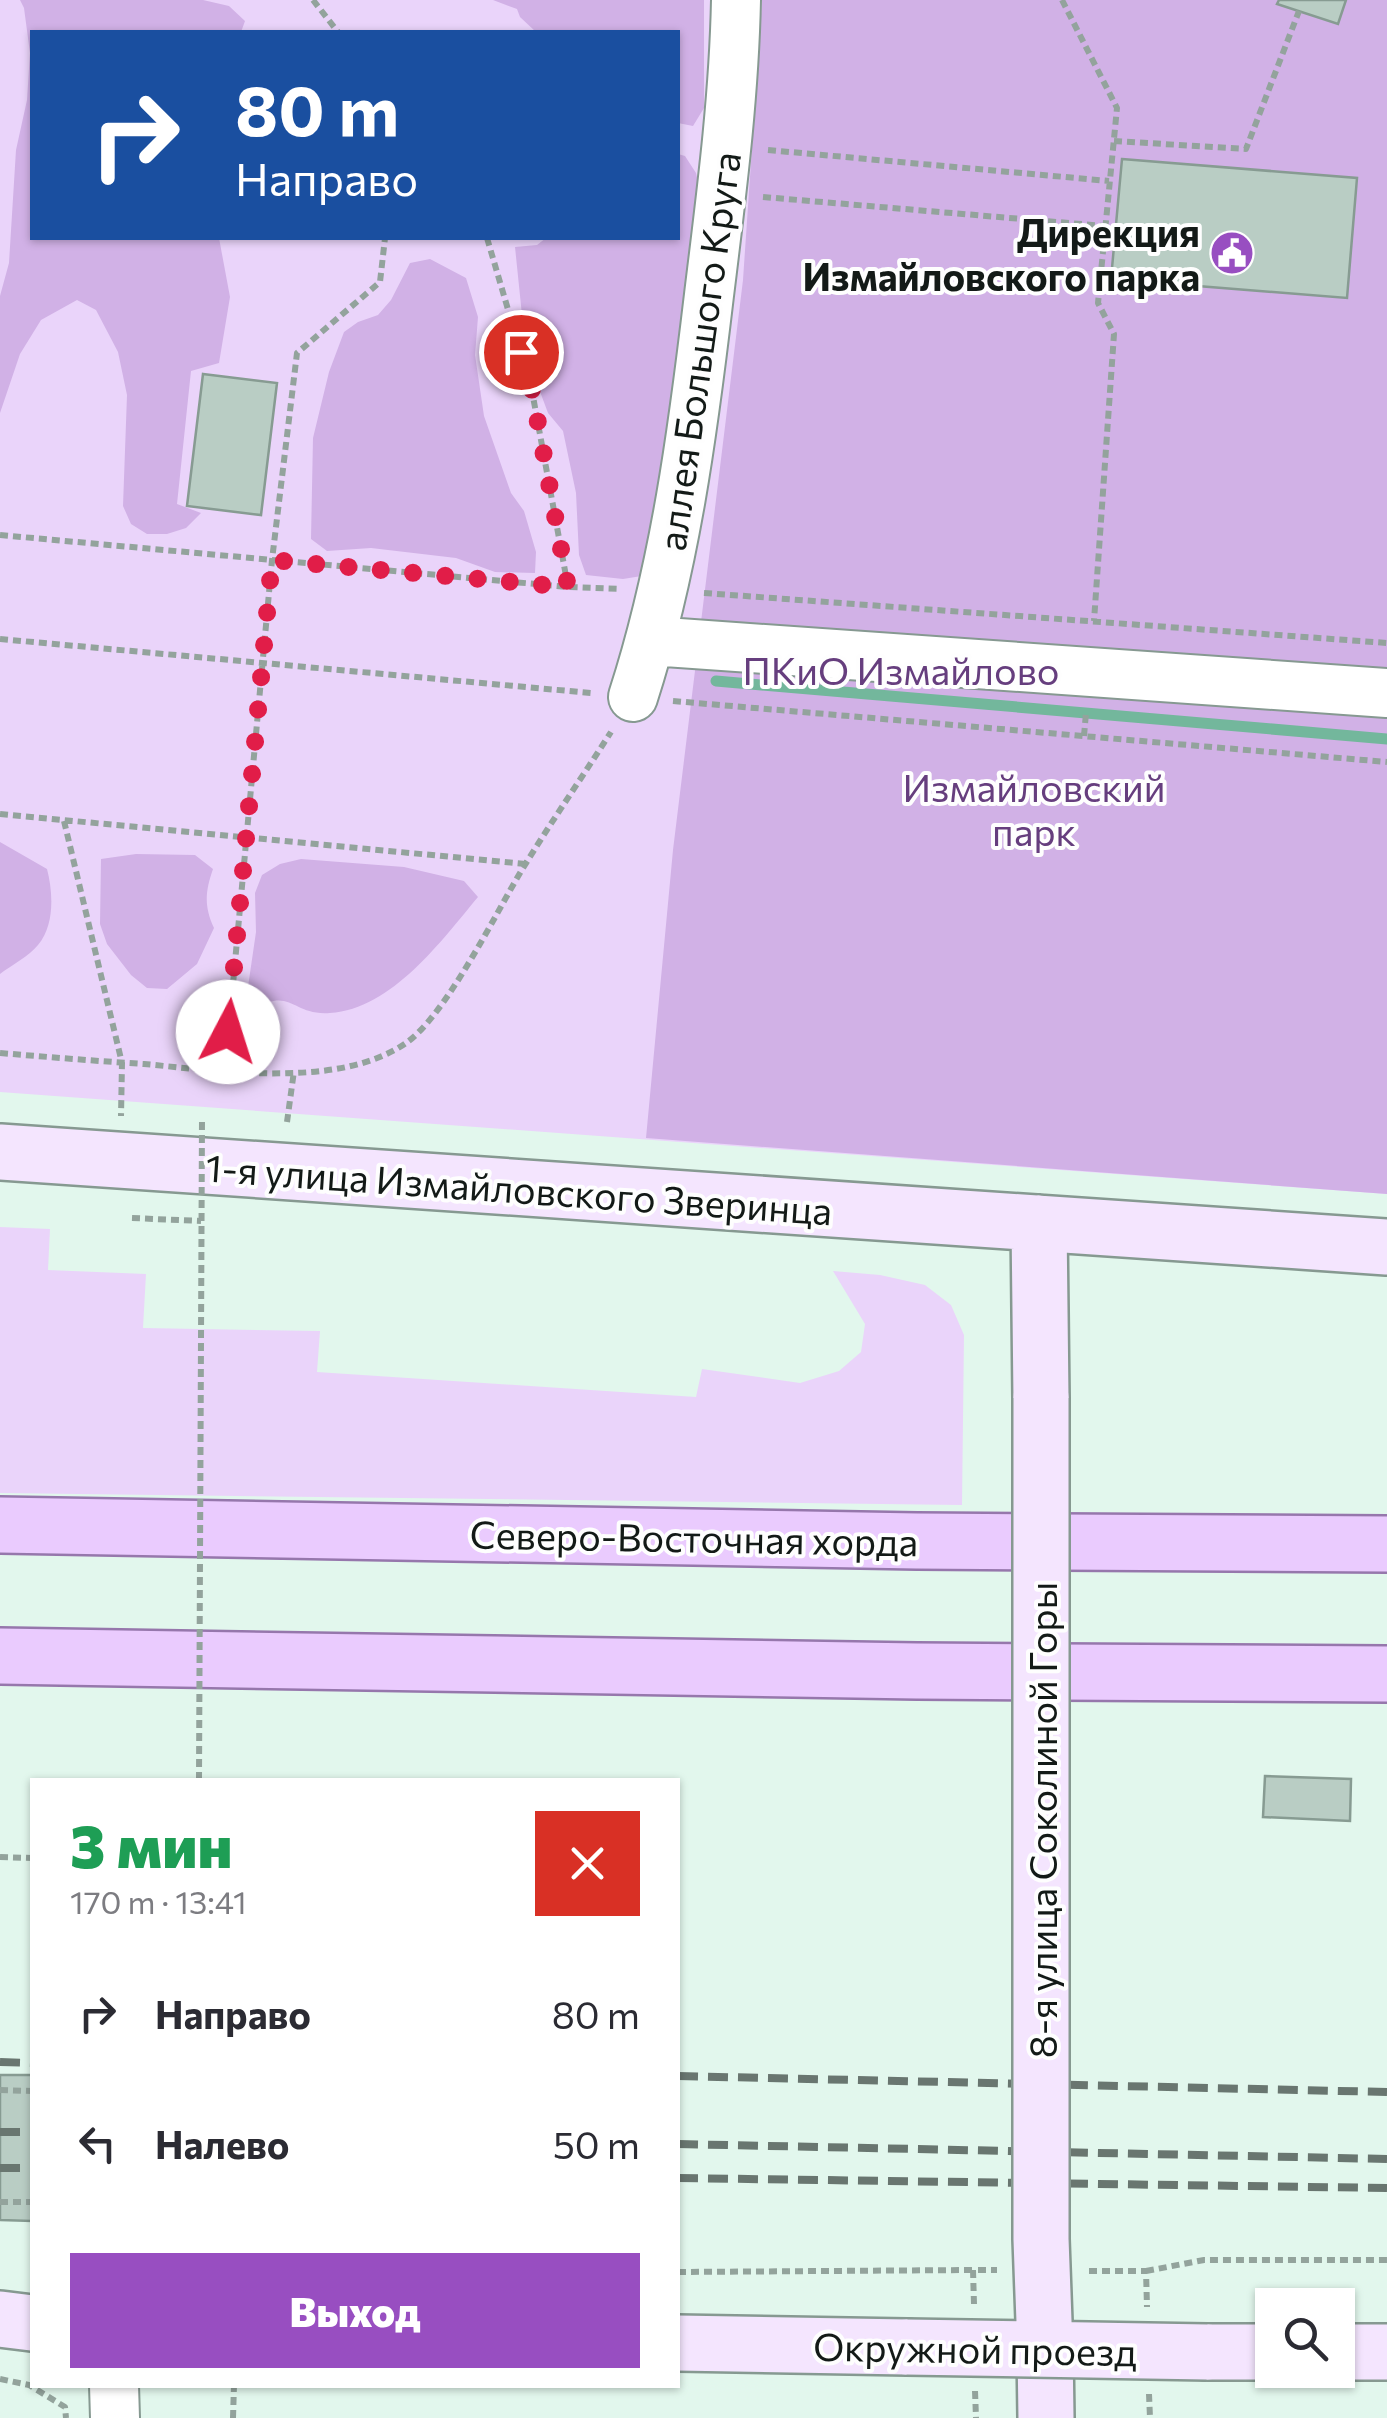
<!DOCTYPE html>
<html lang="ru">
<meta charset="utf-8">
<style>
body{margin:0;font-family:Commissioner,sans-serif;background:#f2f2f3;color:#2b2b33;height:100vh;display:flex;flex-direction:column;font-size:38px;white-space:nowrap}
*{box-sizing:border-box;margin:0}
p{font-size:32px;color:#7c7c81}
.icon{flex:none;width:55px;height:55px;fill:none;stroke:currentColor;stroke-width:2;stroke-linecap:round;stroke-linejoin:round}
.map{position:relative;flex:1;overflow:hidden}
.panel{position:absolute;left:30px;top:1778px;width:650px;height:610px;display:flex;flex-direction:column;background:#fff;border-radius:0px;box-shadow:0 2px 8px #0004}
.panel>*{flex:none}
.banner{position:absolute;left:30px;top:30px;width:650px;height:210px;border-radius:0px;box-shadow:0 2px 8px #0004;background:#1a4fa0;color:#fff;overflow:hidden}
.fabs{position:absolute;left:1255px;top:2288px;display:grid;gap:20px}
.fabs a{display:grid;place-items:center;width:100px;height:100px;border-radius:0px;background:#fff;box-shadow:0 2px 8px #0004;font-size:50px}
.pin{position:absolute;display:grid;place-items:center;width:85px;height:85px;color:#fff;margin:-42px;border:5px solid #fff;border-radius:50%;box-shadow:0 2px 10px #0007}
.me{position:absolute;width:110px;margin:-55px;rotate:5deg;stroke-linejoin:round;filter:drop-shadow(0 0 8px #0008)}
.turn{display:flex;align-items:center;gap:35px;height:210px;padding:0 40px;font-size:45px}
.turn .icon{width:130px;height:130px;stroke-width:2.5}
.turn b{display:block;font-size:70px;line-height:85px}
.round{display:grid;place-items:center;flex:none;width:105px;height:105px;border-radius:0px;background:#f2f2f3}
.head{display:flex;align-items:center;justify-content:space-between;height:170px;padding:0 40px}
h1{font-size:60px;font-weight:800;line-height:75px;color:#1e9e55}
.primary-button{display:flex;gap:20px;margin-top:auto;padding:20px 40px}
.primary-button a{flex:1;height:115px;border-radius:0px;background:#984ec1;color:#fff;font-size:40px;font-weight:800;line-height:115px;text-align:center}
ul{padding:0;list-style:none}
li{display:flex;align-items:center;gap:30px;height:130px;padding:0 40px}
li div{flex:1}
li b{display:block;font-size:38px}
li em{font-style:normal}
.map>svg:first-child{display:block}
</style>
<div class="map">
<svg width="1387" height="2418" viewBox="0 0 1387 2418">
<rect width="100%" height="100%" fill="#e2f7ed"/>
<path fill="#ead4fa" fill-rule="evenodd" d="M 0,0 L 1387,0 L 1387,1194 L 0,1092 ZM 32,32 L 678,32 L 678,238 L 32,238 Z
M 0,1227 L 50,1229 L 48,1270 L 146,1274 L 143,1328 L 320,1331 L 317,1372 L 696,1397 L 702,1369 L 800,1383 L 839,1371 L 861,1352 L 865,1324 L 833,1271 L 880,1275 L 925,1285 L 951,1305 L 964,1335 L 962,1505 L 0,1493 Z"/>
<path fill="#d1b1e6" d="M 20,0 L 203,0 L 229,6 L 245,21 L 241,32 L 32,32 L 32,238 L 219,238 L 230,297 L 219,363 L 191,371 L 177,504 L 201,513 L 186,528 L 167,534 L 147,534 L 131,524 L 123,506 L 127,395 L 118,352 L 96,310 L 77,300 L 41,320 L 20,354 L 0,413 L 0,296 L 9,263 L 16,150 L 27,100 L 30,53 L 24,8 Z
M 493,0 L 704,0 L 704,108 L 693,126 L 678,123 L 678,32 L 536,32 L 520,17 L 517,9 Z
M 762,0 L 1387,0 L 1387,1194 L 646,1138 L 673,850 L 743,280 Z
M 678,154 L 685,156 L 696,173 L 702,198 L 660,573 L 623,579 L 586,575 L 579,555 L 576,493 L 563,431 L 548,413 L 526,354 L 515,247 L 537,245 L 546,238 L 678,238 Z
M 430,259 L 466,278 L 478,317 L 475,355 L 484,416 L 511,493 L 524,511 L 536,552 L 535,573 L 495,572 L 456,558 L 371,548 L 327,551 L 311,539 L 313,438 L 329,372 L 344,332 L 358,322 L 378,315 L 391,300 L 410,263 Z
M 0,842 L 47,869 C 53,892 55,925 38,945 C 29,956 12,965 0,974 Z
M 136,854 L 195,855 L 213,869 C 205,892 204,906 214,928 L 197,964 L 167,989 L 147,988 L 131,975 L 107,944 L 100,924 L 101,859 Z
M 301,859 L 404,867 L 464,881 L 478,897 C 442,940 392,1009 330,1013 C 288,1016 294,983 244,1014 L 256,932 L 255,893 L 262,875 L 280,864 Z"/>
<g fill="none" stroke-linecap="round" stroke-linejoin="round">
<path stroke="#73b79c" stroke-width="11" d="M 716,681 L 1387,739"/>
</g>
<path fill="#b9cdc4" stroke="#879b92" stroke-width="2.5" d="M 1279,0 L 1346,0 L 1338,24 L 1277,4 Z
M 1122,159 L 1357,178 L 1347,298 L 1111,279 Z
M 203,374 L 277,383 L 261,515 L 187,506 Z
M 1265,1776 L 1351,1779 L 1350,1821 L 1263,1817 Z
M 0,2075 L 32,2075 L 32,2221 L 0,2220 Z"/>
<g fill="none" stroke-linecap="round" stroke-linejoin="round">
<defs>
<path id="street" d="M 651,641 L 1387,693
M 633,697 C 675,567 693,431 709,295 C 721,197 734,99 736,0
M 114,2385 L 115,2418"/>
<path id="secondary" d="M 0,1152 L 1387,1247
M 1039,1223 L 1041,1398
M 0,2319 L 32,2323
M 678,2343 L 907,2347
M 1045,2349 L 1046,2418
M 1207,2352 L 1272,2352
M 1338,2352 L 1387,2352"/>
<path id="primary" d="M 0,1525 L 917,1541 L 1387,1544
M 0,1656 L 917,1671 L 1387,1674"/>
</defs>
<use href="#street" stroke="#869991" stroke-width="52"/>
<use href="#secondary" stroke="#869991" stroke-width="60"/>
<use href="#primary" stroke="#9677ac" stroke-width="60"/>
<path stroke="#93a39c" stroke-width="6" stroke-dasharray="8 5" stroke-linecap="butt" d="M 313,0 L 338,32
M 1062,0 L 1117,108 L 1098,303 L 1114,334 L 1094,621
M 1114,141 L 1246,149 L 1299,11
M 768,150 L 1109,181
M 763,197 L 1116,227
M 487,238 L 532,391 L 568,587
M 0,535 L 568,587 L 621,589
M 704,593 L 1387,643
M 0,639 L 591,693
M 673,701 L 1387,762
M 1084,736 L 1086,713
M 0,814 L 526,864
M 64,821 L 122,1063 L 121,1116
M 0,1053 C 48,1057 96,1061 144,1064 C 221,1071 340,1089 406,1043 C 445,1016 494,917 520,873 C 549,825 581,779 611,732
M 225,1071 L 272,560 L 297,353 L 380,282 L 385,238
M 287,1122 L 294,1071
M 132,1218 L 201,1221
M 0,1857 L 32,1858
M 0,2090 L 32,2091
M 0,2202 L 32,2202
M 1089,2271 L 1146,2271 L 1147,2307
M 1146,2271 L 1204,2260 L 1387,2260
M 678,2272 L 973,2270
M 974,2304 L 973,2270 L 997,2270
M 0,2379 L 29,2385 L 65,2407 L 66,2418
M 975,2391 L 976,2418
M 1149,2394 L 1150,2418
M 233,2418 L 234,2385"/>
<use href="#street" stroke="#fff" stroke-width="48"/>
<use href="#secondary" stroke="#f4e5fe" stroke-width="55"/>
<use href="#primary" stroke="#eacbfe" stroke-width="55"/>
<path stroke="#697670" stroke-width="8" stroke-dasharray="20 10" stroke-linecap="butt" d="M 0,2062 L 32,2063
M 678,2076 L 1387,2092
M 0,2132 L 32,2132
M 678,2144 L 1387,2159
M 0,2168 L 32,2168
M 678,2178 L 1387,2188"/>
<defs>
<path id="secondary-bridge" d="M 1041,1398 L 1041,2239 L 1045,2349
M 907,2347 L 1207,2352"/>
</defs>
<use href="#secondary-bridge" stroke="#869991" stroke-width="60" stroke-linecap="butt"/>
<path stroke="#93a39c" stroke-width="6" stroke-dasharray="8 5" stroke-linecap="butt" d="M 199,1780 L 202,1119"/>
<use href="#secondary-bridge" stroke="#f4e5fe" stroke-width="55"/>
</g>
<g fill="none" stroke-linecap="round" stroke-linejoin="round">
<path stroke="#e11d48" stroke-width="18" stroke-dasharray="0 32.4" d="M 228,1032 L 272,560 L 568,587 L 532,390 L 521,352"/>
</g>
<defs>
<symbol id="civic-disc" viewBox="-11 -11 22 22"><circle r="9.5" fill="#984ec1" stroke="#fefefe"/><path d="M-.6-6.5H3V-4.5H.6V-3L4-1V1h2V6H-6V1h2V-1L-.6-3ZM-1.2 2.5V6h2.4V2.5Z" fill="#fff"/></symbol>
</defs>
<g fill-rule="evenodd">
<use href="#civic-disc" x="1207" y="228" width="50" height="50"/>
</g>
<g text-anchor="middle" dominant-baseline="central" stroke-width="8" stroke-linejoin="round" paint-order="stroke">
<g font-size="38" font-weight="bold" fill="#131a17" stroke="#fefefe" text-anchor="end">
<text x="1200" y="231">Дирекция<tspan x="1200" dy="44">Измайловского парка</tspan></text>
</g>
<g font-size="38" fill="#131a17" stroke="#fefefe">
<text transform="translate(698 351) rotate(-82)">аллея Большого Круга</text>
<text transform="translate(519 1188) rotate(4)">1-я улица Измайловского Зверинца</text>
<text transform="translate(694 1537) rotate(1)">Северо-Восточная хорда</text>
<text transform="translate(1041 1820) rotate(-90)">8-я улица Соколиной Горы</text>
<text transform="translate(975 2348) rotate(1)">Окружной проезд</text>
</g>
<g font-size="38" fill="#663e7e" stroke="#fefefe">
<text x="901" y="669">ПКиО Измайлово</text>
<text x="1034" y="786">Измайловский<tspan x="1034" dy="44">парк</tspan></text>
</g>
</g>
</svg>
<div class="fabs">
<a><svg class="icon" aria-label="search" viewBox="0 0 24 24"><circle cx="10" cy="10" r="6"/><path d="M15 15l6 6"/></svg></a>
</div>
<div class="pin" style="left:521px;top:352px;background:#d93025"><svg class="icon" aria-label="arrive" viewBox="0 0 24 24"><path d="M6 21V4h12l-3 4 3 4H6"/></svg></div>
<svg class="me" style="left:228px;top:1032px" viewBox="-20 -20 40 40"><circle r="19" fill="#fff"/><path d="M0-13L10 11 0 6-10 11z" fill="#e11d48"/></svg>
<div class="banner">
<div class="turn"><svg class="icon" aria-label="right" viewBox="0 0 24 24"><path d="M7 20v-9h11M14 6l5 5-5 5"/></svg><div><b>80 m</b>Направо</div></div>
</div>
<section class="panel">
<div class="head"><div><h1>3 мин</h1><p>170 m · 13:41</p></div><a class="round" style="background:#d93025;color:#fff"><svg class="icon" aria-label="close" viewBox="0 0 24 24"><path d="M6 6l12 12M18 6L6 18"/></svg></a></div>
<ul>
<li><svg class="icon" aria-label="right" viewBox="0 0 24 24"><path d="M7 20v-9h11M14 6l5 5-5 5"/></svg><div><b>Направо</b></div><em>80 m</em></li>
<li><svg class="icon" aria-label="left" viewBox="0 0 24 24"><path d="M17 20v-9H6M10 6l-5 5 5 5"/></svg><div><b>Налево</b></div><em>50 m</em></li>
</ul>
<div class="primary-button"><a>Выход</a></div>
</section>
</div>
